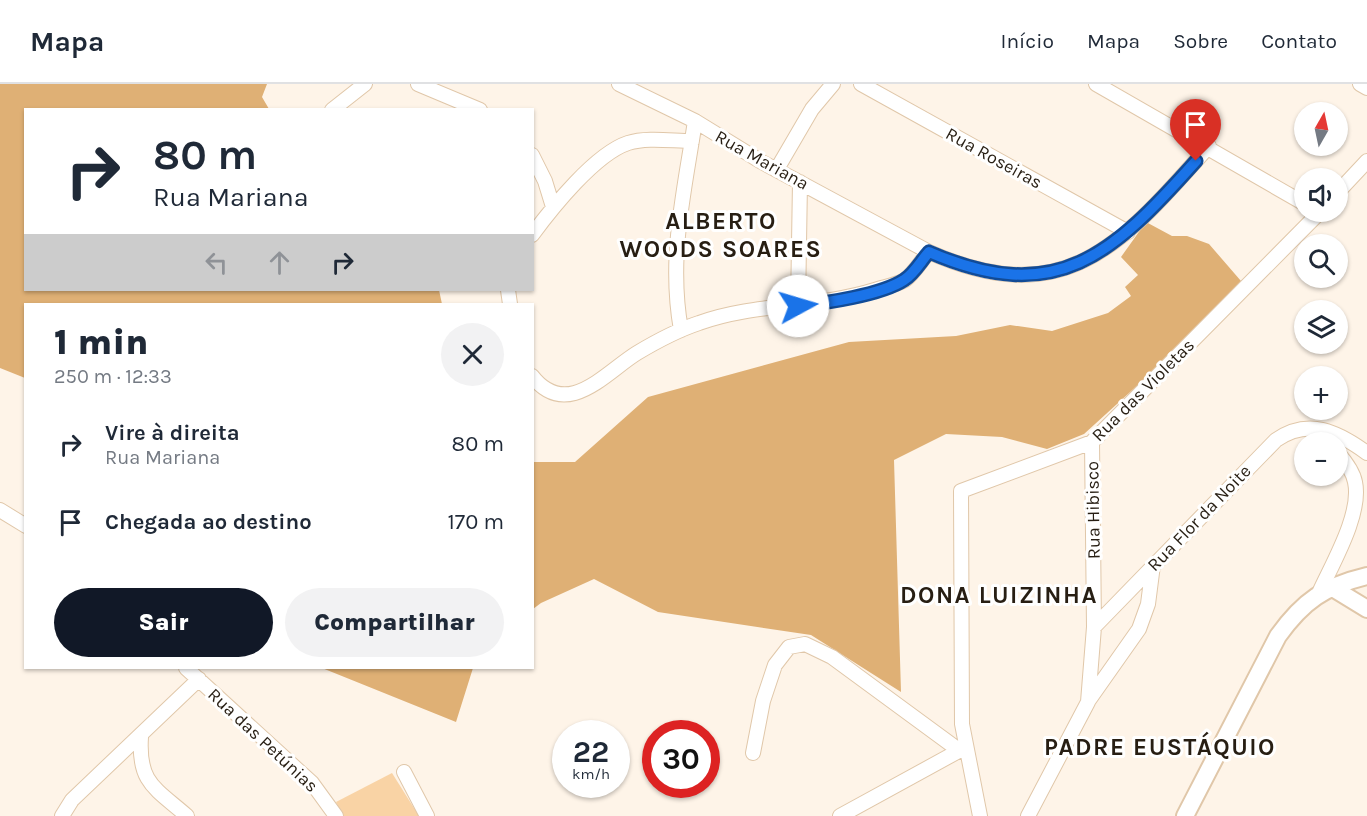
<!DOCTYPE html>
<html lang="pt">
<meta charset="utf-8">
<style>
body{margin:0;font-family:Karla,sans-serif;background:#f2f2f3;color:#1f2937;height:100vh;display:flex;flex-direction:column;font-size:22px;white-space:nowrap}
*{box-sizing:border-box;margin:0}
p{font-size:20px;color:#747a83}
.icon{flex:none;width:33px;height:33px;fill:none;stroke:currentColor;stroke-width:2;stroke-linecap:round;stroke-linejoin:round}
.map{position:relative;flex:1;overflow:hidden}
.sheet{position:absolute;left:24px;top:219px;width:510px;height:366px;display:flex;flex-direction:column;background:#fff;border-radius:0px;box-shadow:0 2px 4px #0004}
.sheet>*{flex:none}
.guide{position:absolute;left:24px;top:24px;width:510px;height:183px;border-radius:0px;box-shadow:0 2px 4px #0004;background:#fff;color:#1f2937;overflow:hidden}
.needle{width:39px;rotate:9deg}
.controls{position:absolute;left:1294px;top:18px;display:grid;gap:12px}
.controls a{display:grid;place-items:center;width:54px;height:54px;border-radius:50%;background:#fff;box-shadow:0 2px 4px #0004;font-size:30px}
.speed{position:absolute;left:552px;top:636px;display:flex;gap:12px;font-size:30px;font-weight:700;text-align:center}
.speed>*{display:grid;place-content:center;width:78px;height:78px;border-radius:50%;background:#fff;box-shadow:0 2px 4px #0004;line-height:1}
.speed small{font-size:15px;font-weight:400}
.speed .limit{border:9px solid #d22;background:#fff;color:#111}
.pin{position:absolute;display:grid;place-items:center;width:51px;height:51px;color:#fff;margin:-62px -26px;border-radius:50% 50% 50% 0;rotate:-45deg;box-shadow:0 0 6px #0007}
.pin .icon{rotate:45deg}
.me{position:absolute;width:66px;margin:-33px;rotate:84deg;stroke-linejoin:round;filter:drop-shadow(0 0 4px #0008)}
.turn{display:flex;align-items:center;gap:21px;height:126px;padding:0 30px;font-size:27px}
.turn .icon{width:78px;height:78px;stroke-width:2.5}
.turn b{display:block;font-size:42px;line-height:51px}
.lanes{display:flex;align-items:center;height:57px;padding:0 30px;background:#0003;justify-content:center;gap:30px;direction:ltr}
.lanes .off{opacity:.35}
.round{display:grid;place-items:center;flex:none;width:63px;height:63px;border-radius:32px;background:#f2f2f3}
.head{display:flex;align-items:center;justify-content:space-between;height:102px;padding:0 30px}
h1{font-size:36px;font-weight:800;line-height:45px}
.cta{display:flex;gap:12px;margin-top:auto;padding:12px 30px}
.cta a{flex:1;height:69px;border-radius:36px;background:#111827;color:#fff;font-size:24px;font-weight:800;line-height:69px;text-align:center}
.cta a+a{background:#f2f2f3;color:#1f2937}
ul{padding:0;list-style:none}
li{display:flex;align-items:center;gap:18px;height:78px;padding:0 30px}
li div{flex:1}
li b{display:block;font-size:22px}
li em{font-style:normal}
header{display:flex;align-items:center;gap:36px;box-sizing:border-box;height:84px;padding:0 30px;background:#fff;border-bottom:2px solid #e0e1e3}
header strong{font-size:28px}
nav{display:flex;gap:33px;margin-inline-start:auto;font-size:21px}
.map>svg:first-child{display:block}
</style>
<header>
<strong>Mapa</strong>
<nav><a>Início</a><a>Mapa</a><a>Sobre</a><a>Contato</a></nav>
</header>
<div class="map">
<svg width="1367" height="732" viewBox="0 0 1367 732">
<rect width="100%" height="100%" fill="#fef4e8"/>
<path fill="#f9d3a5" d="M 392,689 L 419,732 L 343,732 L 336,718 Z"/>
<path fill="#dfb075" d="M 0,0 L 267,0 L 262,13 L 269,25 L 26,26 L 26,206 L 439,206 L 442,220 L 26,220 L 25,294 L 0,284 Z
M 1146,138 L 1172,152 L 1187,152 L 1209,160 L 1241,197 L 1172,270 L 1084,350 L 1047,365 L 1002,353 L 946,350 L 894,376 L 901,608 L 811,551 L 658,528 L 594,495 L 541,519 L 533,525 L 533,378 L 575,378 L 648,313 L 849,258 L 956,252 L 1010,241 L 1052,247 L 1108,229 L 1131,212 L 1125,203 L 1138,191 L 1121,173 Z
M 322,584 L 473,584 L 456,638 Z"/>
<g fill="none" stroke-linecap="round" stroke-linejoin="round">
<defs>
<path id="minor" d="M 418,0 L 480,26
M 619,0 L 695,37 L 760,77 L 929,168 C 1066,229 1123,159 1209,62
M 861,0 L 1128,148
M 1096,0 L 1305,120
M 1360,0 L 1367,4
M 332,26 L 365,0
M 532,71 L 545,97 L 553,123
M 777,85 L 812,25 L 833,0
M 1338,108 L 1367,77
M 532,151 C 552,124 595,70 628,59 C 647,53 672,57 692,57
M 508,206 L 510,220
M 798,222 L 800,98
M 681,246 C 668,173 684,110 695,37
M 532,292 C 567,337 606,288 637,269 C 657,257 678,246 699,239 C 753,219 818,224 875,206 C 884,203 896,201 905,196 C 914,189 921,177 929,168
M 0,426 L 26,442
M 1319,509 C 1332,480 1362,430 1355,398 C 1353,387 1345,377 1338,369
M 1094,543 L 1276,356 C 1309,333 1338,348 1367,369
M 186,584 L 312,699 L 336,732
M 1089,616 L 1139,545 L 1148,520 L 1153,481
M 141,653 C 138,699 155,704 187,732
M 753,669 L 763,617 L 775,581 L 789,563 L 805,560 L 832,573 L 960,667
M 404,688 L 427,732
M 62,732 L 72,716 L 199,595
M 840,732 L 966,663
M 980,732 L 962,640 L 961,407 L 1092,358 L 1320,128
M 1028,732 L 1088,618 L 1094,543 L 1092,358"/>
<path id="tertiary" d="M 1331,503 L 1367,525
M 1185,732 L 1278,552 C 1303,517 1325,502 1367,492"/>
</defs>
<use href="#minor" stroke="#e0c7a9" stroke-width="16"/>
<use href="#tertiary" stroke="#e0c7a9" stroke-width="20"/>
<use href="#minor" stroke="#fff" stroke-width="14"/>
<use href="#tertiary" stroke="#fff" stroke-width="16"/>
</g>
<g fill="none" stroke-linecap="round" stroke-linejoin="round">
<defs>
<path id="route" d="M 798,222 C 826,219 881,211 904,196 C 914,190 921,177 929,168 C 1057,224 1113,170 1196,77"/>
</defs>
<use href="#route" stroke="#114b97" stroke-width="15"/>
<use href="#route" stroke="#1a73e8" stroke-width="10"/>
</g>
<g text-anchor="middle" dominant-baseline="central" stroke-width="6" stroke-linejoin="round" paint-order="stroke">
<g font-size="18" fill="#271e13" stroke="#fff">
<text transform="translate(994 74) rotate(29)">Rua Roseiras</text>
<text transform="translate(762 76) rotate(29)">Rua Mariana</text>
<text transform="translate(1143 306) rotate(-45)">Rua das Violetas</text>
<text transform="translate(1093 426) rotate(-91)">Rua Hibisco</text>
<text transform="translate(1199 434) rotate(-46)">Rua Flor da Noite</text>
<text transform="translate(263 656) rotate(43)">Rua das Petúnias</text>
</g>
<g font-size="24" font-weight="bold" letter-spacing="1.5" fill="#271e13" stroke="#fff">
<text x="721" y="137">ALBERTO<tspan x="721" dy="28">WOODS SOARES</tspan></text>
<text x="999" y="511">DONA LUIZINHA</text>
<text x="1160" y="663">PADRE EUSTÁQUIO</text>
</g>
</g>
</svg>
<div class="controls">
<a><svg class="needle" viewBox="-14 -14 28 28"><path d="M0-13l5 13h-10z" fill="#e53935"/><path d="M0 13l5-13h-10z" fill="#747a83"/></svg></a>
<a><svg class="icon" aria-label="sound" viewBox="0 0 24 24"><path d="M4 9h4l5-4v14l-5-4H4zM17 9q2 3 0 6"/></svg></a>
<a><svg class="icon" aria-label="search" viewBox="0 0 24 24"><circle cx="10" cy="10" r="6"/><path d="M15 15l6 6"/></svg></a>
<a><svg class="icon" aria-label="layers" viewBox="0 0 24 24"><path d="M12 4l9 5-9 5-9-5zM3 14l9 5 9-5"/></svg></a>
<a>+</a>
<a>−</a>
</div>
<div class="speed"><div>22<small>km/h</small></div><div class="limit">30</div></div>
<div class="pin" style="left:1196px;top:77px;background:#d93025"><svg class="icon" aria-label="arrive" viewBox="0 0 24 24"><path d="M6 21V4h12l-3 4 3 4H6"/></svg></div>
<svg class="me" style="left:798px;top:222px" viewBox="-20 -20 40 40"><circle r="19" fill="#fff"/><path d="M0-13L10 11 0 6-10 11z" fill="#1a73e8"/></svg>
<div class="guide">
<div class="turn"><svg class="icon" aria-label="right" viewBox="0 0 24 24"><path d="M7 20v-9h11M14 6l5 5-5 5"/></svg><div><b>80 m</b>Rua Mariana</div></div>
<div class="lanes"><svg class="icon off" aria-label="left" viewBox="0 0 24 24"><path d="M17 20v-9H6M10 6l-5 5 5 5"/></svg><svg class="icon off" aria-label="ahead" viewBox="0 0 24 24"><path d="M12 20V5M6 11l6-6 6 6"/></svg><svg class="icon" aria-label="right" viewBox="0 0 24 24"><path d="M7 20v-9h11M14 6l5 5-5 5"/></svg></div>
</div>
<section class="sheet">
<div class="head"><div><h1>1 min</h1><p>250 m · 12:33</p></div><a class="round"><svg class="icon" aria-label="close" viewBox="0 0 24 24"><path d="M6 6l12 12M18 6L6 18"/></svg></a></div>
<ul>
<li><svg class="icon" aria-label="right" viewBox="0 0 24 24"><path d="M7 20v-9h11M14 6l5 5-5 5"/></svg><div><b>Vire à direita</b><p>Rua Mariana</p></div><em>80 m</em></li>
<li><svg class="icon" aria-label="arrive" viewBox="0 0 24 24"><path d="M6 21V4h12l-3 4 3 4H6"/></svg><div><b>Chegada ao destino</b></div><em>170 m</em></li>
</ul>
<div class="cta"><a>Sair</a><a>Compartilhar</a></div>
</section>
</div>
